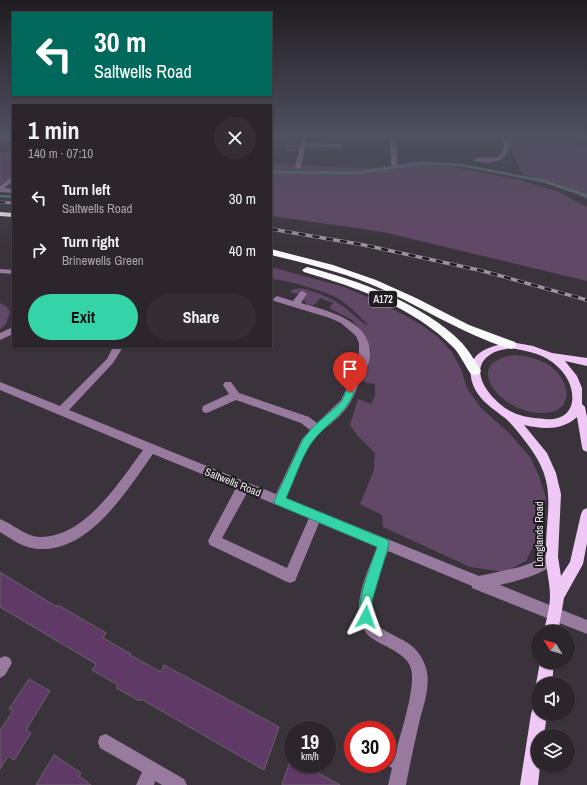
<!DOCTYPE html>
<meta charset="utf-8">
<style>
body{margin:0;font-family:"Archivo Narrow",sans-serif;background:#342e34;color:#f1f3f6;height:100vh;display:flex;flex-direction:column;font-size:15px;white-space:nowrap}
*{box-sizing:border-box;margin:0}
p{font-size:13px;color:#a6a5a9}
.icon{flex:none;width:22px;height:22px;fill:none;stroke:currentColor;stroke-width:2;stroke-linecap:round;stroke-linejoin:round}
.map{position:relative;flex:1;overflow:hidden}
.sheet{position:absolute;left:12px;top:104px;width:260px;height:244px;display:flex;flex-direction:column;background:#2c262c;border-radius:0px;box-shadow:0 1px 3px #0004,0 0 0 1px #484348}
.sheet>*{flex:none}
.top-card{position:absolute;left:12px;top:12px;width:260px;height:84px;border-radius:0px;box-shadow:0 1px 3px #0004,0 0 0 1px #484348;background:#00695c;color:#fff;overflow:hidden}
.needle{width:26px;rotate:307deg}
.controls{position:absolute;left:531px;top:625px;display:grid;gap:8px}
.controls a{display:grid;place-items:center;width:44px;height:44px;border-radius:50%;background:#2c262c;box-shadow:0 1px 3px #0004,0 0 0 1px #484348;font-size:20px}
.speed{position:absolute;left:284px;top:721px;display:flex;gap:8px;font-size:20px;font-weight:700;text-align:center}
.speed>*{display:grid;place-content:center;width:52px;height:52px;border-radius:50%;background:#2c262c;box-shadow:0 1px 3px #0004,0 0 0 1px #484348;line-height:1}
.speed small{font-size:10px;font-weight:400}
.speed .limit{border:6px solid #d22;background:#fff;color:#111}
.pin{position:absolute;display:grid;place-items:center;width:34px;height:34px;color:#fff;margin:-41px -17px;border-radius:50% 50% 50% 0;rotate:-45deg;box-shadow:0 0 4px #0007}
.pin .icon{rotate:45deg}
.me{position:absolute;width:44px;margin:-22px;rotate:4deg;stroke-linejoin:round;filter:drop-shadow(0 0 3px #0008)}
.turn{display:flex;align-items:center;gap:14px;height:84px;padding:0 16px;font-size:18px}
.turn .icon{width:52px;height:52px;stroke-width:2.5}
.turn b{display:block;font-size:28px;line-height:34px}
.round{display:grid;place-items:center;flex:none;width:42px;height:42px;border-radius:21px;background:#342e34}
.head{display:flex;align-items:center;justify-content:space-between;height:68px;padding:0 16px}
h1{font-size:24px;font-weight:700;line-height:30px}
.button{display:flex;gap:8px;margin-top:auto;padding:8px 16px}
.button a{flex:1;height:46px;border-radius:24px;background:#34d4a8;color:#111;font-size:16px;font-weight:700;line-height:46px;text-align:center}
.button a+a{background:#342e34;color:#f1f3f6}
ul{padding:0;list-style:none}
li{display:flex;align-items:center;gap:12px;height:52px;padding:0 16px}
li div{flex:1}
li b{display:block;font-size:15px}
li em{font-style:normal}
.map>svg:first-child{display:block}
</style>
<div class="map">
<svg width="587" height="785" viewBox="0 0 587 785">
<rect width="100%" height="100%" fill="#3a333b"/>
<path fill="#624867" d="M 509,137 L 569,137 L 574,145 L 587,145 L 587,199 L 558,185 L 522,174 L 508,141 Z
M 411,162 L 459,168 L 520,180 L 559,192 L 587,207 L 587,281 L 383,232 L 271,216 L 271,164 L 371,168 Z
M 271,267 L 344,287 L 384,304 L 420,324 L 437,336 L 451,351 L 461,369 L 467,388 L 481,408 L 509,433 L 530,457 L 539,476 L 546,498 L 535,543 L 526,561 L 505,572 L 470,567 L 383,527 L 382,515 L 360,504 L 374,470 L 375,453 L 357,435 L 350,425 L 358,399 L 371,404 L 375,396 L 375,384 C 369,383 362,383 360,376 L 371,350 L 361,331 L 352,320 L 329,308 L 333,303 L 320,298 C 316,305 307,311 304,299 L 307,294 L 300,292 L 297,294 L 290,292 L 292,290 C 300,287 305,289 314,292 C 337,299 346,308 364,324 L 368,325 C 359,316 350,306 340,300 C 329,292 284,279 271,279 Z
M 0,303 L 6,306 L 10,312 L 6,324 L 0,329 Z
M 515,355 C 526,356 537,358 547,364 C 571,379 577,413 541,413 C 503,414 458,362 515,355 Z"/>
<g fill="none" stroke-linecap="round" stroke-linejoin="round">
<path stroke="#588175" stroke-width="2.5" d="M 271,172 L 356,173 L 422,163 L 461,165 L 543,181 L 587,196
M 0,196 L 13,197"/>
</g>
<path fill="#603a66" stroke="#6a626b" d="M 289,137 L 299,137 L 296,150 L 286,150 Z
M 0,153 L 13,154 L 13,175 L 0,184 Z
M 0,572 L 57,607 L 58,605 L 106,633 L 103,638 L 131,654 L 130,655 L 161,672 L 164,665 L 279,727 L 264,770 L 141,699 L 140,701 L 116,688 L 118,685 L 92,670 L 96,664 L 0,607 Z
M 29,679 L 50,691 L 26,730 L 31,733 L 14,760 L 8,756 L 0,769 L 0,730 L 13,711 L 9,709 Z
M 54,755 L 81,773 L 79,776 L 91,785 L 36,785 Z
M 289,764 L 302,764 L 340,785 L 282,785 Z"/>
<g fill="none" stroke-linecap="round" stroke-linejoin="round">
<path fill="#997a9f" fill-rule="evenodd" d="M 0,137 L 13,137 L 13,141 L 0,141 Z
M 302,137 L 306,137 L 306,143 L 340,144 L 343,146 L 340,148 L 305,146 L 301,167 L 298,169 L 295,167 Z
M 390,137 L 396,137 L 397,164 L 394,166 L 391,164 Z
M 503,137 L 509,137 C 511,162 495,165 474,161 L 473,160 C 487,151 506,170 503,137 Z
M 13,176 L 13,181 L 4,188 L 13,189 L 13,193 L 0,192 L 0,186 Z
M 0,269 L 13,270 L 13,274 L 0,273 Z
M 303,291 L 307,294 L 301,303 C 328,311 378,322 369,362 C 367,367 364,373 361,378 C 357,387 354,398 348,406 C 338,421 320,429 310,445 C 300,461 294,481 286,498 L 479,576 L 520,567 L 531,563 L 552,551 L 557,552 L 558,557 C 552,573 516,581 500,585 L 587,620 L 587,634 L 472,588 L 472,586 L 388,551 C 382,567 366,604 374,619 C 385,640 416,634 426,668 C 431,684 424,704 420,719 C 415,741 410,763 406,785 L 388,785 L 392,768 L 385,764 L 387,764 L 387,748 L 396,752 C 401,731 416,688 411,669 C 409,660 400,654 393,650 C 385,645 376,642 369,636 C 346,614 368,571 377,547 L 319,523 L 295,581 L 290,583 L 285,581 L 210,545 L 208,541 L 210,537 L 236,488 L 153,454 C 127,490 90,552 39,549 C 25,549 11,539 0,532 L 0,519 C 13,524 25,536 39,537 C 85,538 119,482 143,450 L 0,390 L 0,382 L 60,406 L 107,359 L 113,347 L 123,347 L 113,363 L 69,410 L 276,494 L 302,439 L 310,430 L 301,423 L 236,400 L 207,413 L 203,412 L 202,409 L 203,406 L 229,394 L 223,385 L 225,382 L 231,382 L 239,393 L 309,417 L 317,423 L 341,400 L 359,362 L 359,343 L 356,336 L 341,323 L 330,318 L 274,301 L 273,299 L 277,296 L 293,301 L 300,292 ZM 247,493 L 309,518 L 287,568 L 222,538 Z
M 13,327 L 13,334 L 0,340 L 0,333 Z
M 5,656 L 10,658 L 12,663 L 5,675 L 0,678 L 0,658 Z
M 106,734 L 184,779 L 187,785 L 162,785 L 155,781 L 154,785 L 136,785 L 142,772 L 100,748 L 98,742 L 100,736 Z"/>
<path fill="#efc8f6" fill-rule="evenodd" d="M 511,342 L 533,346 L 552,353 L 587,358 L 587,366 L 565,361 L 577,376 L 582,388 L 582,404 L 585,407 L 587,417 L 587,452 L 583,450 L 582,447 L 577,417 C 562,431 542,429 524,425 L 547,453 L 556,473 L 561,494 L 558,557 L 561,576 L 570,562 L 581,514 L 583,510 L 587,508 L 587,543 L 583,564 L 564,598 L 558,632 L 544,632 C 546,620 550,608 550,596 C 550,583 546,570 546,557 C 545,507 560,485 525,441 C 519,433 512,424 505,418 C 491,407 474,397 471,377 C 467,351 491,346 511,342 ZM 511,348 C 528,351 545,354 558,367 C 578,385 580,422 545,419 C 534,418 522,417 512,412 C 494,403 464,371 491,354 C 497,350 504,350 511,348 Z
M 540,662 L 554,662 L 552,684 L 538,684 L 538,688 L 536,684 Z
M 538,706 L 538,714 L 547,714 L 544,736 L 538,736 L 538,766 L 540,766 L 538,785 L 520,785 L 531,714 L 533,708 Z"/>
<path fill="#f8f8f8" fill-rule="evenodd" d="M 0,212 L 13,213 L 13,217 L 0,216 Z
M 271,249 L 333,265 L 376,280 L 416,298 L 469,325 L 515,342 L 516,345 L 515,348 L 511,349 C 461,334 418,304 370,284 C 338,271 304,263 271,255 Z
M 307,267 C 358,280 424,304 462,343 C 469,351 476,362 481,371 L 479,374 L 475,375 L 471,374 C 465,366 461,356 454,348 C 415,308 356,287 304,272 L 302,270 Z"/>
<defs>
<path id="rail-far1" d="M 0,202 L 13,203"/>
<path id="rail" d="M 271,229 L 364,245 L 483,271 L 587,300"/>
</defs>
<use href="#rail-far1" stroke="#9a949b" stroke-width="3"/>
<use href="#rail" stroke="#9a949b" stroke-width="3.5"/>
<use href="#rail-far1" stroke="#1f1c1f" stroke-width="2" stroke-dasharray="5.5" stroke-linecap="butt"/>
<use href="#rail" stroke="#1f1c1f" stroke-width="2.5" stroke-dasharray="7" stroke-linecap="butt"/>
</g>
<linearGradient id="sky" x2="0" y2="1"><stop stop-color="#201c20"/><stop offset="0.55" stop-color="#4f5060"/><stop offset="1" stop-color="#4f5060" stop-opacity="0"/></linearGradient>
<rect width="587" height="247" fill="url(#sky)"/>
<path fill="#34d4a8" stroke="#228a6d" d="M 350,390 L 354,393 C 343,418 324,424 310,445 C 300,461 294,481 286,498 L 388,540 L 389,544 L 372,601 L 373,617 L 371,621 L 366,623 L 362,621 C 354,603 371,566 377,547 L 275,504 L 274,501 L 303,439 L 314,426 L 336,407 L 342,401 L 346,391 Z"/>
<g text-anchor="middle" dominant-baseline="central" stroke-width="4" stroke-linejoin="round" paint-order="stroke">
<rect fill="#1f1c1f" stroke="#b0acb1" stroke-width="1" x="369" y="291" width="28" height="16" rx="3"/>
<g font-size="10" font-weight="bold" fill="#eeeaef">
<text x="383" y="299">A172</text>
</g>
<g font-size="11" fill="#eeeaef" stroke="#1f1c1f">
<text transform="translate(233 482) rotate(22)">Saltwells Road</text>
<text transform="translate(539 534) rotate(-90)">Longlands Road</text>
</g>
</g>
</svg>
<div class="controls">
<a><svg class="needle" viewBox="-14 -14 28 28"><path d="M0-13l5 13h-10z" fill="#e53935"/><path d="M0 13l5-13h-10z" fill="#a6a5a9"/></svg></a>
<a><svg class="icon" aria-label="sound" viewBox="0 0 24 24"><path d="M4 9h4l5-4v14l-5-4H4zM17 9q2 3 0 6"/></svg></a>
<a><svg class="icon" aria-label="layers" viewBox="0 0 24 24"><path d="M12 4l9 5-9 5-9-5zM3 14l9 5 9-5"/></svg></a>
</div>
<div class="speed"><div>19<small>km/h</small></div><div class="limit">30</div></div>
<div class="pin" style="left:350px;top:393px;background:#d93025"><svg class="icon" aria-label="arrive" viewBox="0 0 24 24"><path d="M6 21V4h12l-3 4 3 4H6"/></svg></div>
<svg class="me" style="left:366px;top:617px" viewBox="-20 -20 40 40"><path d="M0-17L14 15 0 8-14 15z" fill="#34d4a8" stroke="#fff" stroke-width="4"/></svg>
<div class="top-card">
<div class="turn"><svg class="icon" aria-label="left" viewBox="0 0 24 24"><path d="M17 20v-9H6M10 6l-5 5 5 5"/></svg><div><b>30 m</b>Saltwells Road</div></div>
</div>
<section class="sheet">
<div class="head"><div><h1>1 min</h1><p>140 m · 07:10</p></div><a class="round"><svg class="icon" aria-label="close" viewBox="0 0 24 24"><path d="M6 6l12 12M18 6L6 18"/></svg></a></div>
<ul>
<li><svg class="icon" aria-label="left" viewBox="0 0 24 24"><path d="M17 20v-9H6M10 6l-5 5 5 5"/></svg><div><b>Turn left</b><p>Saltwells Road</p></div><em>30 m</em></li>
<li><svg class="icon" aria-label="right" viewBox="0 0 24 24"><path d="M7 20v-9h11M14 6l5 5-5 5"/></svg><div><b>Turn right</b><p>Brinewells Green</p></div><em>40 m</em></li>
</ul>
<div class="button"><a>Exit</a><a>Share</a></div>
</section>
</div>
